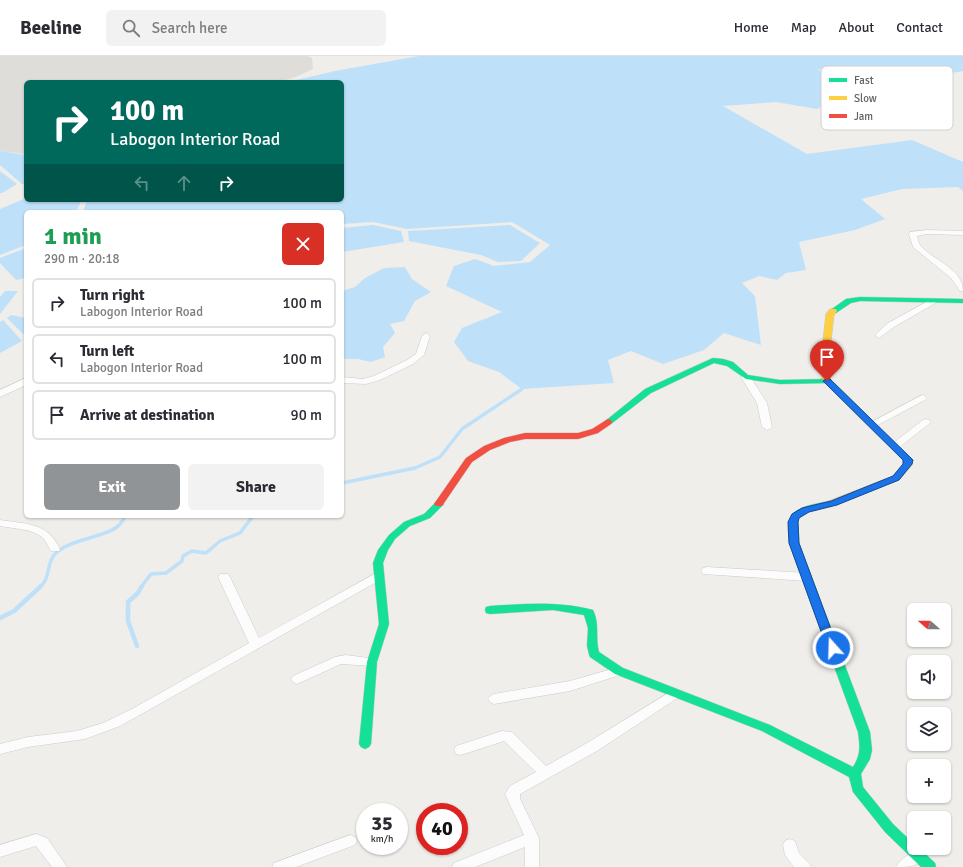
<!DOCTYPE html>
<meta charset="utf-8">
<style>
body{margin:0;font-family:Signika,sans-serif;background:#f2f2f3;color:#2b2b33;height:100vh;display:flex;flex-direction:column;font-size:15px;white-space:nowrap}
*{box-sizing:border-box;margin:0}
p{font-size:13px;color:#7c7c81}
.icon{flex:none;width:22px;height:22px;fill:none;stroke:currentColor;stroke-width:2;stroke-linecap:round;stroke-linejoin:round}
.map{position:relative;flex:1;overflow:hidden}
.sheet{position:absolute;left:24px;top:154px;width:320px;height:308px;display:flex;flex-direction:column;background:#fff;border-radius:6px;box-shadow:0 1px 3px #0004}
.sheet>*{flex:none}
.top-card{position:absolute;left:24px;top:24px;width:320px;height:122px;border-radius:6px;box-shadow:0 1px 3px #0004;background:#00695c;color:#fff;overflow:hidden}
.needle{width:26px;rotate:290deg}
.fabs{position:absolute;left:907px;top:547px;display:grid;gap:8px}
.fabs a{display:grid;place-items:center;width:44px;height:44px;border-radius:6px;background:#fff;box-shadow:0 1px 3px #0004;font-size:20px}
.speed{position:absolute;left:356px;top:747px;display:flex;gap:8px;font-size:20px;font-weight:700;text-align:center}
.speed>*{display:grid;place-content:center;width:52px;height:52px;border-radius:50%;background:#fff;box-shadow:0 1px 3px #0004;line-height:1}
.speed small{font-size:10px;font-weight:400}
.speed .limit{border:6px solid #d22;background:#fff;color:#111}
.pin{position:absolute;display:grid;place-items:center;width:34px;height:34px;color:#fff;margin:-41px -17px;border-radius:50% 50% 50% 0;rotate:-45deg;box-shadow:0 0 4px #0007}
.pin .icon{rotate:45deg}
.me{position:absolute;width:44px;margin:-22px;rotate:340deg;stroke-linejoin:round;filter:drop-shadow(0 0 3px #0008)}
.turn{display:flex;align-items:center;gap:14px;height:84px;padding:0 20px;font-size:18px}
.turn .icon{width:52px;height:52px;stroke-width:2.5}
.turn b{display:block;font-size:28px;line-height:34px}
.lanes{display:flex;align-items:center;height:38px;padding:0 20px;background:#0003;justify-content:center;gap:20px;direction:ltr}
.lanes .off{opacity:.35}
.round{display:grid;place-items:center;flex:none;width:42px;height:42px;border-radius:6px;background:#f2f2f3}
.summary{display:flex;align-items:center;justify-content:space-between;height:68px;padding:0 20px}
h1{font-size:24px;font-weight:700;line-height:30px;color:#1e9e55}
.button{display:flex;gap:8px;margin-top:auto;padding:8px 20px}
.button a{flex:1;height:46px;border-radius:6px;background:#919496;color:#fff;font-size:16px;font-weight:700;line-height:46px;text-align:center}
.button a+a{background:#f2f2f3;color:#2b2b33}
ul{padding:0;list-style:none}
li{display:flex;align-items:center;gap:12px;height:50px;margin:0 8px 6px;padding:0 12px;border:2px solid #e1e1e2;border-radius:6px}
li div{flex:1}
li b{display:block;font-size:15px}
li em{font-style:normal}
header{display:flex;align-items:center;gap:24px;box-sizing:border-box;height:56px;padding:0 20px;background:#fff;border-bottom:1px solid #e1e1e2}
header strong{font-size:19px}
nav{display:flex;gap:22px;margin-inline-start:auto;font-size:14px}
.search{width:280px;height:36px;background:#f2f2f3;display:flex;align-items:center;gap:10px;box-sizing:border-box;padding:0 14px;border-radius:6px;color:#7c7c81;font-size:15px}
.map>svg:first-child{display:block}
</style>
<header>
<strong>Beeline</strong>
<div class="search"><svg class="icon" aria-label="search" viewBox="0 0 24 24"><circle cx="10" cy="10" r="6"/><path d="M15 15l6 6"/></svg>Search here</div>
<nav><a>Home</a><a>Map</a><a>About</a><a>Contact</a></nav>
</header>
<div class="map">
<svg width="963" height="811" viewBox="0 0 963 811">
<rect width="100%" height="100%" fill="#efeeea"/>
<path fill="#dfddda" d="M 0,0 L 307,0 L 312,2 L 313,13 L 293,22 L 277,26 L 26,26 L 26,98 L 0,95 Z"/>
<path fill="#bfe0f9" d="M 419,0 L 963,0 L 963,15 L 882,30 L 828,11 L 818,14 L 860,32 L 817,53 L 776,46 L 723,50 L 807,98 L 912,84 L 963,106 L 963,135 L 958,131 L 902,133 L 861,143 L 885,163 L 855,174 L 799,186 L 806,214 L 786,217 L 777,224 L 759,220 L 742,227 L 755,240 L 761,289 L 724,277 L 704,294 L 663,308 L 631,295 L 608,304 L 614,327 L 522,333 L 499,316 L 468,305 L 454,286 L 462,272 L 502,256 L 446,230 L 454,210 L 475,203 L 494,210 L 530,206 L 550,189 L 512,166 L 407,173 L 373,166 L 342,168 L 342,156 L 83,156 L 87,144 L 342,144 L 342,26 L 288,26 L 335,15 Z
M 0,95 L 26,99 L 26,128 L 22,128 L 0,109 Z
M 0,115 L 17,128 L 2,137 L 0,137 Z
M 26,142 L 26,144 L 81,145 L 76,156 L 26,156 L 26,189 L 0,199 L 0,153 Z
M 373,169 L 401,175 L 404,186 L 342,196 L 342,172 Z
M 510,169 L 540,187 L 521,205 L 498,206 L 481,199 L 409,185 L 408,175 Z
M 26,192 L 26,222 L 16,224 L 0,207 L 0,202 Z
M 405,211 L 412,223 L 431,236 L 415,245 L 404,265 L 390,268 L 395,277 L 383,291 L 385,301 L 371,306 L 358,303 L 342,303 L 342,235 L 355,231 L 365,222 L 384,212 Z
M 5,235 L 18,235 L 0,258 L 0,241 Z
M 11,259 L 26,262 L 26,281 L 7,262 Z
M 3,264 L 22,285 L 0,297 L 0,266 Z"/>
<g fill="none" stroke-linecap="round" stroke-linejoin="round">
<path stroke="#bfe0f9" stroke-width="3.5" d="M 342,427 L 415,412 L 440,401 L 462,373 L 522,333
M 40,531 C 51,522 46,507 55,498 C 70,482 108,482 120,468 C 122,466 124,463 125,460
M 141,531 L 151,518 L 166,517 L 182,505 L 183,500 L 192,495 L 206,497 L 220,485 L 240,477 L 253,460"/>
<path stroke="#bfe0f9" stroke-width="4.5" d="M 0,562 L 14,555 L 41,530
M 137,590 L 128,565 L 128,546 L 138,537 L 142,530"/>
<defs>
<path id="street" d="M 927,174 L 963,175 L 963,179 L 927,178 L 917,180 C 918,182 918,186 920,189 C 933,205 963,212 963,235 L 960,235 L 951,222 L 913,191 L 909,178 L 910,176 Z
M 932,243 L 935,243 L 939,245 L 894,271 L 879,282 L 875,279 L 888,267 Z
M 426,277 L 430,280 L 424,299 L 413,308 L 380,324 L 366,328 L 342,327 L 342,321 L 363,323 L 374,320 L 407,304 L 416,298 L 422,280 Z
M 746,318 L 749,319 L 767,347 L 772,371 L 770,373 L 767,374 L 762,371 L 757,347 L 741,321 Z
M 26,322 L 26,329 L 0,341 L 0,334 Z
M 922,339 L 925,340 L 927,342 L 925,344 L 876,370 L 873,371 L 868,368 Z
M 926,363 L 929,364 L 931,366 L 929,368 L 898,392 L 892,392 L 890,390 L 892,388 L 923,364 Z
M 0,464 C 25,468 48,466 60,493 L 59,495 L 51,495 C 48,491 47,486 43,482 C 32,472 14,473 0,470 Z
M 707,511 L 807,517 L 811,518 L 813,521 L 811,524 L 807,525 L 703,518 L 701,515 L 703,512 Z
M 378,516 L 382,517 L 384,520 L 382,523 L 120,670 L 85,683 L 28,691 L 0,698 L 0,688 L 28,681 L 77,675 L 103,667 L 132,653 L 249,587 L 218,521 L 220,518 L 228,518 L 230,521 L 259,582 Z
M 346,599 L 376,603 L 378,606 L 376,609 L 372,610 L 341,608 L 297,628 L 293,626 L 291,623 L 293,620 L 335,601 Z
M 619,611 L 623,612 L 625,615 L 623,618 L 570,635 L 494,648 L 490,646 L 488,643 L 490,640 L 494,638 L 570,625 Z
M 675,633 L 679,635 L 681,638 L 679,641 L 597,695 L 520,738 L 520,743 L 539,782 L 539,811 L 525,811 L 525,791 L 475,811 L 452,811 L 454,807 L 524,779 L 505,738 L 510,730 L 536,716 L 504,685 L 461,699 L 456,698 L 454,694 L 456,690 L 502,675 L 512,676 L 546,710 L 587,687 Z
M 36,778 L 47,782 L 67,811 L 52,811 L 36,790 L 0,801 L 0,789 Z
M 350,779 L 355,781 L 357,785 L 355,789 L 296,811 L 272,811 L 274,807 Z
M 790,783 L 795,785 L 799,797 L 809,807 L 811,811 L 794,811 L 785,799 L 783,789 L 785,785 Z
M 918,794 L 923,796 L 925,800 C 919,811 908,811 896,811 C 900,803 910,797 918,794 Z"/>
<path id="fast" d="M 860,241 L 963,243 L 963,247 L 860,245 L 851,247 L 836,257 L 833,257 L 829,255 L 846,243 Z
M 713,302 L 723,303 L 733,306 L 748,319 L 780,324 L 827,323 L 831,325 L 827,327 L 780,328 L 746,323 L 727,310 L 714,307 L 651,337 L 611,368 L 605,368 L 604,366 L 645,333 Z
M 439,445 L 444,448 L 430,462 L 410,470 L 395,483 L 388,494 L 383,507 L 389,568 L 377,606 L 371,688 L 369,691 L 365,693 L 361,691 L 359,688 L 367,606 L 379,568 L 373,507 L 378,494 L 389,479 L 404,466 L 424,458 L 436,446 Z
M 829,445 L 832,446 L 834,448 L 832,450 L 808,456 L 799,462 L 798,466 L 799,487 L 870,676 L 872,694 L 870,703 L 861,718 L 863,731 L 893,768 L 914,788 L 914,792 L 919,792 L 935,807 L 936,811 L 921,811 L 885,776 L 853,736 L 849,721 L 762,675 L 615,618 L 590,601 L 589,598 L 587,590 L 588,572 L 584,559 L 553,554 L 490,558 L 486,557 L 485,554 L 486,551 L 490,550 C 525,548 558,545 593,554 C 600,568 595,582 599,596 L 623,612 L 770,669 L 853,711 C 861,698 860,691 858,676 L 789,487 C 789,480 787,472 789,465 C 792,450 817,448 829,445 Z"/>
<path id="slow" d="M 830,253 L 836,253 L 837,255 L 834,259 L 828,311 L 831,324 L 911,402 L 913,408 L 899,424 L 829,451 L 826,450 L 824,448 L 826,446 L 893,420 L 903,408 L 904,405 L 823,325 L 820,311 L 826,258 Z"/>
<path id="jam" d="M 608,363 L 611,364 L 612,366 L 611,368 L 598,377 L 578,383 L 525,383 L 510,386 L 490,394 L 472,406 L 442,450 L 436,450 L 434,448 L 466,402 L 484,390 L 504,382 L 525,377 L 578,377 L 592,373 Z"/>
</defs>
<use href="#street" stroke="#cbcccc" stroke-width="1"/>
<use href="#fast" stroke="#cacacb" stroke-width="1"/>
<use href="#slow" stroke="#cacacb" stroke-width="1"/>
<use href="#jam" stroke="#cacacb" stroke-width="1"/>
<use href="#street" fill="#fdfcfc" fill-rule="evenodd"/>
<use href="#fast" fill="#16e098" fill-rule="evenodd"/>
<use href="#slow" fill="#ffcf43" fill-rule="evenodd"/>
<use href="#jam" fill="#f24e42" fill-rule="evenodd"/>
</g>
<path fill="#1a73e8" stroke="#114b97" d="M 827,322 L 830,323 L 913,404 L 912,408 L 899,424 L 837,449 L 809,456 L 799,462 L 798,466 L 799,487 L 838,592 L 836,594 L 829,594 L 827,592 L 789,487 L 788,466 L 792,458 L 802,452 L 831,445 L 893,420 L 903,408 L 903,404 L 824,326 L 823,325 Z"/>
<rect x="821" y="10" width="132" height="64" rx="6" fill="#fff" stroke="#cfd0d2" stroke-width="1"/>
<rect x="829" y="22" width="18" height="4" fill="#16e098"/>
<rect x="829" y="40" width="18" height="4" fill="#ffcf43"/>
<rect x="829" y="58" width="18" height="4" fill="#f24e42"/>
<g font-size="11" fill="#5f6368">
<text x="854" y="28">Fast</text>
<text x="854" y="46">Slow</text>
<text x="854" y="64">Jam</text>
</g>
</svg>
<div class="fabs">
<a><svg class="needle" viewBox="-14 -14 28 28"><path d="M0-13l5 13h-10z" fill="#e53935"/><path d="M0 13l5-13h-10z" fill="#7c7c81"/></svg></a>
<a><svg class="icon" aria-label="sound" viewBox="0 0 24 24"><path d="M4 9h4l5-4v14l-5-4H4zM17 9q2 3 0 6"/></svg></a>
<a><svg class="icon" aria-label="layers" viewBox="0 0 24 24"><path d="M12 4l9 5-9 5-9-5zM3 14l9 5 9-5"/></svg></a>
<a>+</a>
<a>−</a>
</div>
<div class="speed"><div>35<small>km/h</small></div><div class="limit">40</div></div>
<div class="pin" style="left:827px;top:325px;background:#d93025"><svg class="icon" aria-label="arrive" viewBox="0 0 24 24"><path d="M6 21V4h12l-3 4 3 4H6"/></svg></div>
<svg class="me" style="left:833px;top:592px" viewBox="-20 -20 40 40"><circle r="17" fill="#1a73e8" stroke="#fff" stroke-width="3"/><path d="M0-11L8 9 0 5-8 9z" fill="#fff"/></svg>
<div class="top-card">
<div class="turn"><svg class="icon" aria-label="right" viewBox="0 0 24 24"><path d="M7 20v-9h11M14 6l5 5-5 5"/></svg><div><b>100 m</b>Labogon Interior Road</div></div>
<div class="lanes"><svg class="icon off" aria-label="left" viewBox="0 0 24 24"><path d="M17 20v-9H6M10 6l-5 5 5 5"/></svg><svg class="icon off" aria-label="ahead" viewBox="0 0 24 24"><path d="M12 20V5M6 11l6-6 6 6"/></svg><svg class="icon" aria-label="right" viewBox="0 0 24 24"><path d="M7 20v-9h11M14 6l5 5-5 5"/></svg></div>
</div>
<section class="sheet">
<div class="summary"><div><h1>1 min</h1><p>290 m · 20:18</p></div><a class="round" style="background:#d93025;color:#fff"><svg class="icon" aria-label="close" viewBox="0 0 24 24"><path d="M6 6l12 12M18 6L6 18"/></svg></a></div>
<ul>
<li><svg class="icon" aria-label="right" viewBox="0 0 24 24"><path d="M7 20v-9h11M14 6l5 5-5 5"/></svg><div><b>Turn right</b><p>Labogon Interior Road</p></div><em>100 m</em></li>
<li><svg class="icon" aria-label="left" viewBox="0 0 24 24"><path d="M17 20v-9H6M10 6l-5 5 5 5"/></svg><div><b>Turn left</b><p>Labogon Interior Road</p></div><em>100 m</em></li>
<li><svg class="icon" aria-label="arrive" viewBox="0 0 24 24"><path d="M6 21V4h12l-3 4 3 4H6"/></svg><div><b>Arrive at destination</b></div><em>90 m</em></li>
</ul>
<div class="button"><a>Exit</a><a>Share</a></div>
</section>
</div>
